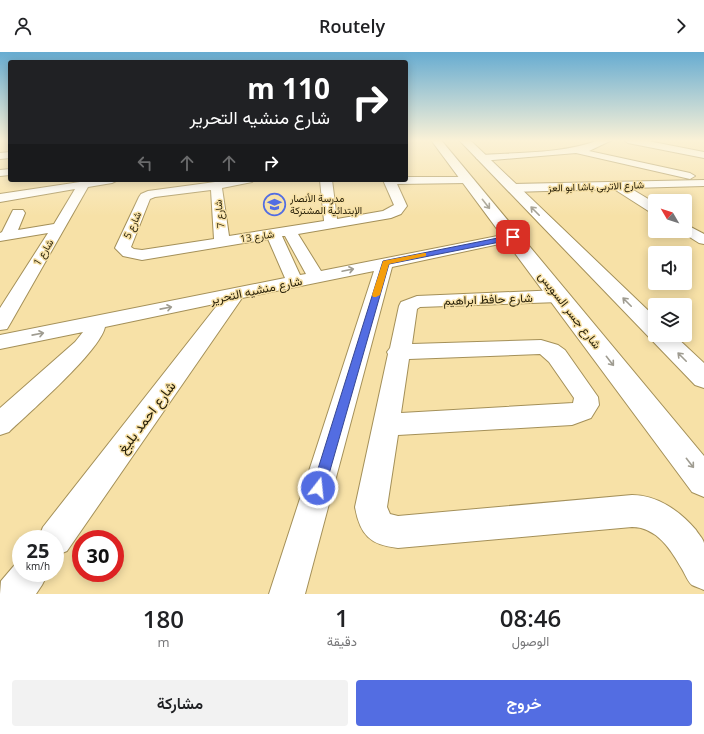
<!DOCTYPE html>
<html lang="ar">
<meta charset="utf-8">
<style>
body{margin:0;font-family:"Open Sans",Vazirmatn,sans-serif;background:#f2f2f2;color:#202124;direction:rtl;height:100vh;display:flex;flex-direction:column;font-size:15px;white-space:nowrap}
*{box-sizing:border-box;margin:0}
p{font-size:13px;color:#757577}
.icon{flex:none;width:22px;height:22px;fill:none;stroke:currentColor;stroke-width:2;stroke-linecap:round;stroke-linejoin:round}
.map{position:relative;height:542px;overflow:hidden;direction:ltr}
.details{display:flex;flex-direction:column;background:#fff;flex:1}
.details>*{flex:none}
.hud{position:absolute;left:8px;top:8px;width:400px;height:122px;border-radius:4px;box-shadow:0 2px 10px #0003;direction:rtl;background:#202124;color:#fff;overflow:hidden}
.needle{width:26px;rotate:309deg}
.controls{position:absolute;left:648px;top:142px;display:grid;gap:8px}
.controls a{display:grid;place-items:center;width:44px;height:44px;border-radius:4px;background:#fff;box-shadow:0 2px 10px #0003;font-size:20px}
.speed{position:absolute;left:12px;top:478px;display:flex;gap:8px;font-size:20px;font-weight:700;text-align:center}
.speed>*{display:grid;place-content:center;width:52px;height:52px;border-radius:50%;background:#fff;box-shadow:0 2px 10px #0003;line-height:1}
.speed small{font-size:10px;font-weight:400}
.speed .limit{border:6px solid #d22;background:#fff;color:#111}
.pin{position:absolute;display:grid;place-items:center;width:34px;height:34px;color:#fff;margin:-17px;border-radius:8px;box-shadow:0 2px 6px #0006}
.me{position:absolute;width:44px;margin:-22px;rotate:16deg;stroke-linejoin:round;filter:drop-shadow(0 0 3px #0008)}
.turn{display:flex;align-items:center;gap:14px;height:84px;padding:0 12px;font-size:18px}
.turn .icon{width:52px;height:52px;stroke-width:2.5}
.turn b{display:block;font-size:28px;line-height:34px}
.lanes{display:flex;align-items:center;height:38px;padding:0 12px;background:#0003;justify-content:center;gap:20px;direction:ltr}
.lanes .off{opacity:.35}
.eta{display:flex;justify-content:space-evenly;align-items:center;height:68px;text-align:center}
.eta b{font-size:24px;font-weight:600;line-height:28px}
.button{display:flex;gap:8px;margin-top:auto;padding:8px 12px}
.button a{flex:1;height:46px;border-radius:4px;background:#536de2;color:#fff;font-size:16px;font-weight:600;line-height:46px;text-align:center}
.button a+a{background:#f2f2f2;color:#202124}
header{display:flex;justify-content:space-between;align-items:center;height:52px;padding:0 12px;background:#fff;font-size:18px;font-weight:600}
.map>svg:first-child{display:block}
</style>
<header><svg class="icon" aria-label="forward" viewBox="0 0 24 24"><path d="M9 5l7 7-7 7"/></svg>Routely<svg class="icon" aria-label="person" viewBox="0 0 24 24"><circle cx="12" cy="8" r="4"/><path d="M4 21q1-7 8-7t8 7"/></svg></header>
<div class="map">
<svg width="704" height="542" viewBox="0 0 704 542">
<rect width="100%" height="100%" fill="#f7e1a7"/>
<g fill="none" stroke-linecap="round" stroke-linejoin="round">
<defs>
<path id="minor" d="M 599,88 L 612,88 L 589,99 L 690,121 L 695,124 L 690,127 L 576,101 L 481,109 L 476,106 L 481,103 C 520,100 562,102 599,88 Z
M 624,88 L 643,88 L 704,100 L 704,106 L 628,91 Z
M 10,100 L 10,106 L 0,107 L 0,101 Z
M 10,117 L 10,123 L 0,124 L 0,118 Z
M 406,125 L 468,125 L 474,128 L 468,131 L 397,132 L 407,154 L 401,162 L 391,166 L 298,182 L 321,219 L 513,181 L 518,182 L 520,185 L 518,188 L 513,189 L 392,215 L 305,542 L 269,542 L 374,219 L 242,246 L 67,499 L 55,504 L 55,487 L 38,487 L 43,475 L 219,251 L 105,275 C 100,299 30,360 9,380 L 0,383 L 0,356 L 75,290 L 83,280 L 0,297 L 0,283 L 285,226 L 268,187 L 142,208 L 123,204 L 115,196 L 139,145 L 141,142 L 148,139 L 230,128 L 254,128 L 252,130 L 222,136 L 229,184 L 324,169 L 320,128 L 332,128 L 337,167 L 383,159 L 394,153 L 383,128 L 406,128 ZM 211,138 L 214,187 L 142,198 L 134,197 L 131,195 L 150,147 L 155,145 ZM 282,184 L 285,184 L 306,222 L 300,223 Z
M 81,128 L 118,128 L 112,131 L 88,135 L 10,272 L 7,277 L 0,278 L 0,256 L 48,181 L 0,189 L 0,181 L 2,180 L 13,158 L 23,158 L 25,161 L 18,178 L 54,172 L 75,137 L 0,150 L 0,142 L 80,130 Z
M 704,128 L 704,134 L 630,136 L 655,151 L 655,161 L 650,160 L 614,137 L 512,140 L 508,138 L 506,136 L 508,134 L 512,132 Z
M 685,172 L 704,182 L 704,192 L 699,191 L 680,179 L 685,179 Z
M 560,238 L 566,240 L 569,244 L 566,248 L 560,250 L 420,255 L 417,257 L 412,292 L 541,288 L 558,293 L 565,298 L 598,345 L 599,353 L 591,366 L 572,373 L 398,383 L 387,455 L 390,462 L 398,464 L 632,443 C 657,443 680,459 696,478 C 698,482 703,486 704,491 C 704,505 704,523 704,538 C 700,536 696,535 692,533 C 688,530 685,522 682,517 C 671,498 657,475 632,475 L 398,496 C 370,493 360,483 355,455 L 388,302 L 387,300 L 390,296 L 399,254 L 401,250 L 417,244 ZM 540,302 L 549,310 L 574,346 L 573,351 L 401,361 L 409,307 Z
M 21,507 L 21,521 L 48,521 L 42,533 L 36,542 L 0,542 L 1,529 L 18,509 Z"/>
<path id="major" d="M 431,88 L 441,88 L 704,404 L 704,445 L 692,440 Z
M 459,88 L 470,88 L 655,265 L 655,283 L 674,283 L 704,311 L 704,336 L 695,333 Z"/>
</defs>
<use href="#minor" stroke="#a49059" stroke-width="2"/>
<use href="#major" stroke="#a49059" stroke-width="2"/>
<use href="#minor" fill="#fff" fill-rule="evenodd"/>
<use href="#major" fill="#fff" fill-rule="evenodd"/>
</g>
<defs><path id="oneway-shaft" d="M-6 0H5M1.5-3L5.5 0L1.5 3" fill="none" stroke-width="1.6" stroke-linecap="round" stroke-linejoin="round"/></defs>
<g stroke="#9f9c91">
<use href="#oneway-shaft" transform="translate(486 152) rotate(52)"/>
<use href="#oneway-shaft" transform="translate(535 159) rotate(-135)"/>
<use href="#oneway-shaft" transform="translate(348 218) rotate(-12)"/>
<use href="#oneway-shaft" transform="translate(627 250) rotate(-135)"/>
<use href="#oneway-shaft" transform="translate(166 256) rotate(-11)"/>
<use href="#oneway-shaft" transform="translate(38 282) rotate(-11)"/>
<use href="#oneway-shaft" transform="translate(682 305) rotate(-135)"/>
<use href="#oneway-shaft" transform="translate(610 309) rotate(52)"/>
<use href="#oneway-shaft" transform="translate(690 411) rotate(52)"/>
</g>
<linearGradient id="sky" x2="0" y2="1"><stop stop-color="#67acd1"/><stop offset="0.54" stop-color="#fbf2d7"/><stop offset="1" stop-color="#fbf2d7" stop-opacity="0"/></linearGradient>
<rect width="704" height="164" fill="url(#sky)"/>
<path fill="#536de2" stroke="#364793" d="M 513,183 L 515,184 L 515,187 L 389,212 L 325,436 L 323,441 L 318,443 L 314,441 L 312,436 L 383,209 Z"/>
<path fill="#f59e0b" d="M 424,201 L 426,201 L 426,204 L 389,212 L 380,243 L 376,245 L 373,245 L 372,243 L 383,209 Z"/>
<defs>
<symbol id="school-ring" viewBox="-11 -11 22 22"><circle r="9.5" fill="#f7e1a7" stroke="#536de2" stroke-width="1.5"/><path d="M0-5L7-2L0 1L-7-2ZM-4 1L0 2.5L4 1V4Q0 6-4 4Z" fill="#536de2"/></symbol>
</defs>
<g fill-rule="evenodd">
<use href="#school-ring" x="262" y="140" width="25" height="25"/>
</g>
<g text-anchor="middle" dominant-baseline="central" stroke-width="3" stroke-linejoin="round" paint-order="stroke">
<g font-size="10" fill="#2a220a" stroke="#f7e1a7">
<text transform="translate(596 134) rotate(-2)">شارع الاتربى باشا ابو العز</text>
<text transform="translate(219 162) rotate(-96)">شارع 7</text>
<text transform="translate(132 173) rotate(-66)">شارع 5</text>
<text transform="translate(257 184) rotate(-9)">شارع 13</text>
<text transform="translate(43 200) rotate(-59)">شارع 1</text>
</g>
<g font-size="10" fill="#2a220a" stroke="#f7e1a7" text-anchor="start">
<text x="290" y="146">مدرسة الأنصار<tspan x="290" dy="12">الإبتدائية المشتركة</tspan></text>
</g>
<g font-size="12" fill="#2a220a" stroke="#f7e1a7">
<text transform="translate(256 238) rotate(-12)">شارع منشيه التحرير</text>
<text transform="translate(488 247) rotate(-2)">شارع حافظ ابراهيم</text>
<text transform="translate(570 258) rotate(52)">شارع جسر السويس</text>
</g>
<g font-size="14" fill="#2a220a" stroke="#f7e1a7">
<text transform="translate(146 365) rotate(-53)">شارع احمد بليغ</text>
</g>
</g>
</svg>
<div class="controls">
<a><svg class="needle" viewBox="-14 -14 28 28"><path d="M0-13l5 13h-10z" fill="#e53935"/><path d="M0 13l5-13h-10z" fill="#757577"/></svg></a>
<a><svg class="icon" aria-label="sound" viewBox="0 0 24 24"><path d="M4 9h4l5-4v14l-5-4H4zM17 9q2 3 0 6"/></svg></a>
<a><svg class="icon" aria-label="layers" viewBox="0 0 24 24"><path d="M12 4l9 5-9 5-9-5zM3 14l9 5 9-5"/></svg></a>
</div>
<div class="speed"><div>25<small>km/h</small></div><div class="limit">30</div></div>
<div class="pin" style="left:513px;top:185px;background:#d93025"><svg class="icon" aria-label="arrive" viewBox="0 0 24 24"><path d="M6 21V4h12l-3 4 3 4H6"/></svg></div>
<svg class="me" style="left:318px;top:436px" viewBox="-20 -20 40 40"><circle r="17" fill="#536de2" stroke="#fff" stroke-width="3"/><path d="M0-11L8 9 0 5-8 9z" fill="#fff"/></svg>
<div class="hud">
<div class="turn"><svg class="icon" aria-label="right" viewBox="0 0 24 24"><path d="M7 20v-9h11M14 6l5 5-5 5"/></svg><div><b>110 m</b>شارع منشيه التحرير</div></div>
<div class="lanes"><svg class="icon off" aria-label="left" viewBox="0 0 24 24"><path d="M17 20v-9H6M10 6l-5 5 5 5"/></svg><svg class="icon off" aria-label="ahead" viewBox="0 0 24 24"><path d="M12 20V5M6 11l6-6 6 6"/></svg><svg class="icon off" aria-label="ahead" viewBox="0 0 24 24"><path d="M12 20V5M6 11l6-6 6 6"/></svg><svg class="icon" aria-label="right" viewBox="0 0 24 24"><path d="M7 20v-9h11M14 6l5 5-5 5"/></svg></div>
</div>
</div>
<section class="details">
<div class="eta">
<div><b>08:46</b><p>الوصول</p></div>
<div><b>1</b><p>دقيقة</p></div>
<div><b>180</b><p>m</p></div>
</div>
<div class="button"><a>خروج</a><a>مشاركة</a></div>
</section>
